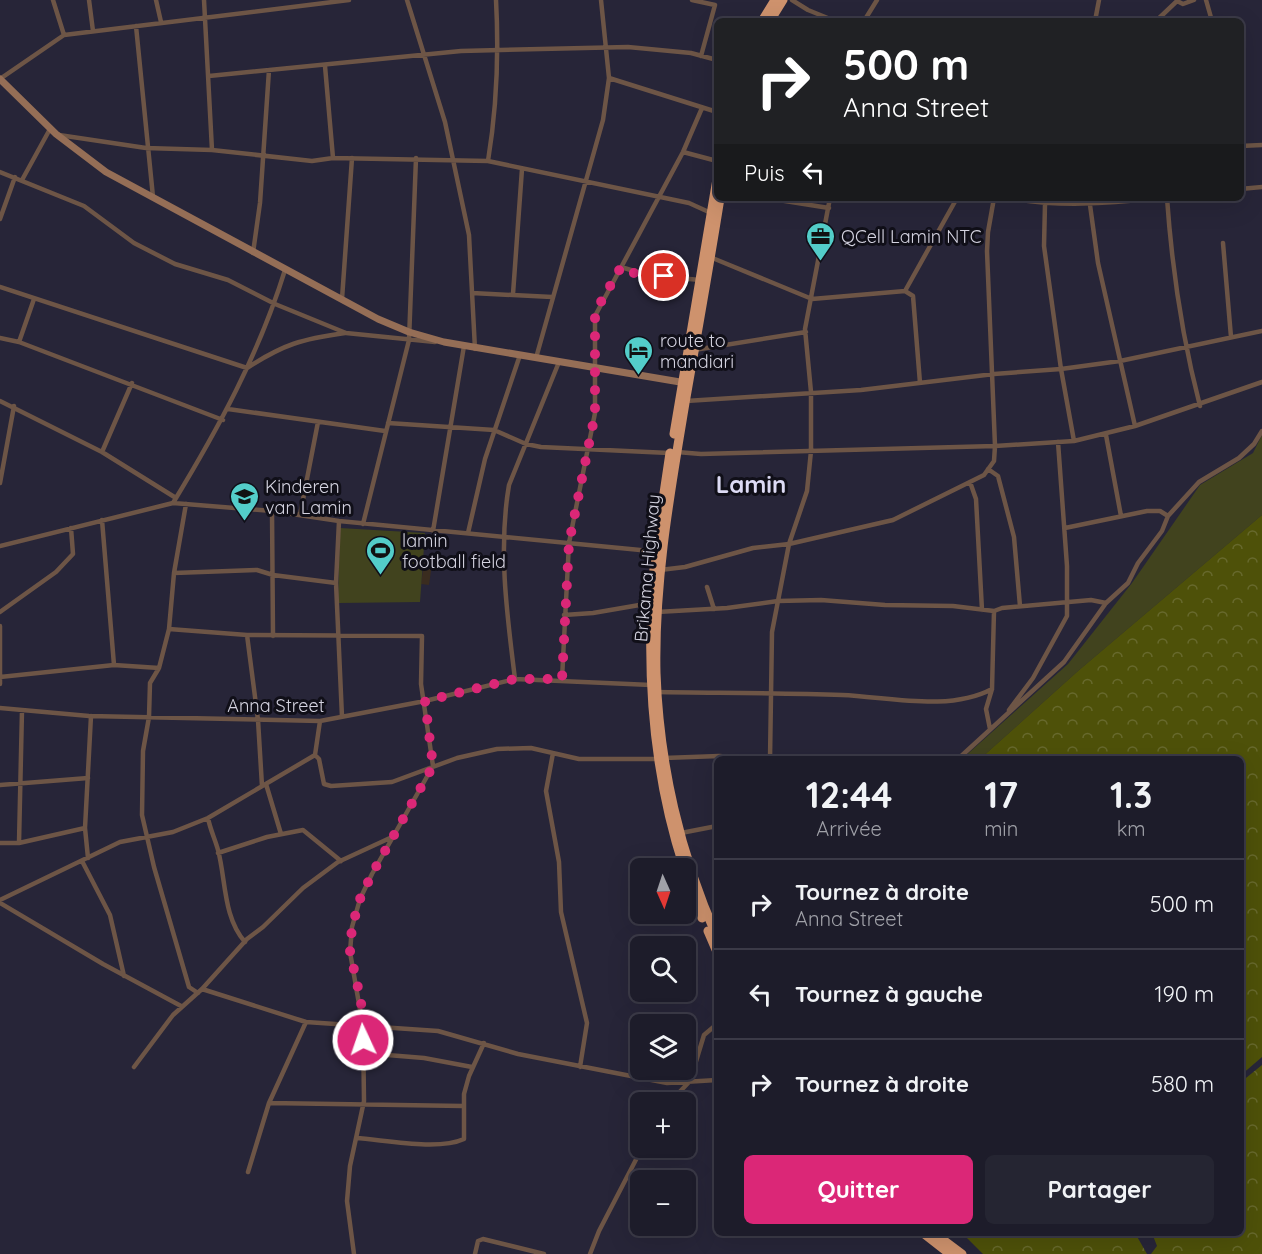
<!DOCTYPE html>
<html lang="fr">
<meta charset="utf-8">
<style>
body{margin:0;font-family:Quicksand,sans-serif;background:#252532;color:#f1f3f6;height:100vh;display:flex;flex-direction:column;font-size:22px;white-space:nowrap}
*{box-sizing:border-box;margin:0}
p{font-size:20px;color:#a0a1a8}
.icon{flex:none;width:33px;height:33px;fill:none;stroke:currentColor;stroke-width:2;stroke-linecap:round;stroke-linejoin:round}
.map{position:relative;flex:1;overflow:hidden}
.panel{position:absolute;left:714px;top:756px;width:530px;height:480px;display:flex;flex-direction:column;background:#1d1c2a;border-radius:9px;box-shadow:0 6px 24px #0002,0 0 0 2px #3b3a47}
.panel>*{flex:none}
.hud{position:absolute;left:714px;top:18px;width:530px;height:183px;border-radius:9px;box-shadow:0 6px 24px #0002,0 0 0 2px #3b3a47;background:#202124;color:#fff;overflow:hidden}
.needle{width:39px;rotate:177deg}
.tools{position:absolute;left:630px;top:858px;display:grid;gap:12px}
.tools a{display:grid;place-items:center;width:66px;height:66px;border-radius:9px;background:#1d1c2a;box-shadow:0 6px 24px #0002,0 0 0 2px #3b3a47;font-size:30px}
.pin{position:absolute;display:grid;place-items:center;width:51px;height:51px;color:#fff;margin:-26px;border:3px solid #fff;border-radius:50%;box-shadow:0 2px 6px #0007}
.me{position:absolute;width:66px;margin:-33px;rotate:357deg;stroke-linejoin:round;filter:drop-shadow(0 0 4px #0008)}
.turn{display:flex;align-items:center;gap:21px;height:126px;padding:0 30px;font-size:27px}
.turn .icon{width:78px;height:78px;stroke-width:2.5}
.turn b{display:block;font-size:42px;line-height:51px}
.then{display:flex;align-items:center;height:57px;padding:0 30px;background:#0003;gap:12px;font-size:22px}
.eta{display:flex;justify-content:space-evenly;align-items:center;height:102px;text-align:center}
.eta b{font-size:36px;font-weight:700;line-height:42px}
.primary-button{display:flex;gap:12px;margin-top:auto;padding:12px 30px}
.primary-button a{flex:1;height:69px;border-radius:9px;background:#db2777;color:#fff;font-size:24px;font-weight:700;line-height:69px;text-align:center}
.primary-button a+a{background:#252532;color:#f1f3f6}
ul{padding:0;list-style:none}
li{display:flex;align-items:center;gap:18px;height:90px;padding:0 30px;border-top:2px solid #3b3a47}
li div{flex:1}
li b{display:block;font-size:22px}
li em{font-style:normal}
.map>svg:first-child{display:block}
</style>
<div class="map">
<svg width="1262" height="1254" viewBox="0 0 1262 1254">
<defs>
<pattern id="forest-crowns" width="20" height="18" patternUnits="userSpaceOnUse" patternTransform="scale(1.5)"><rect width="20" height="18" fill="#4e5109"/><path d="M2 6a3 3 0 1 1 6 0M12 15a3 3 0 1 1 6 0" fill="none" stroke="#67692d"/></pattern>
</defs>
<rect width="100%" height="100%" fill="#272538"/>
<path fill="#3a2c1f" d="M 424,563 L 432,564 L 429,585 L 421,584 Z"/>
<path fill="#41431e" d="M 1262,435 L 1262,515 L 1078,671 L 980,759 L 962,759 L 1068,664 L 1132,583 L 1200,485 L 1253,453 Z
M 340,528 L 425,533 L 420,602 L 338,603 Z"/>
<path fill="url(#forest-crowns)" d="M 1262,515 L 1262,1057 L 1241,1075 L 1240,759 L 980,759 L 1078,671 Z
M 1262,1065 L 1262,1254 L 1151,1254 L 1157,1246 L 1152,1233 L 1240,1233 L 1241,1082 Z
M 962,1233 L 1135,1233 L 1147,1254 L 983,1254 Z"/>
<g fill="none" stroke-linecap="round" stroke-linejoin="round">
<path stroke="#6d5546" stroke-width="4.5" d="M 53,0 L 64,35
M 89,0 L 93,31
M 156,0 L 161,22
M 204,0 L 212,150
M 407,0 L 445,122 L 469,235 L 475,349
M 692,0 L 715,5 L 701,56
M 792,0 L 808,10 L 835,21
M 1206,0 L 1212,21
M 1177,1 L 1183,4 L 1194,0
M 864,21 L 877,0
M 1095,21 L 1099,0
M 1156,21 L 1178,0
M 136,26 L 153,197
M 325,66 L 333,158
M 209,76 L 461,51 L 628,47 L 691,53 L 717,60
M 609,78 L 717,112
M 0,79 L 64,35 L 349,0
M 59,135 L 146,148 L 212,150 L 312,161 L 333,158 L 488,161 L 689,203 L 711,213
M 1240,146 L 1262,145
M 683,152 L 717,161
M 488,161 C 497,106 499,55 496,0
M 0,172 L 84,206 L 134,243 L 175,264 L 228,280 L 275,304 L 346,333 L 435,342
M 22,180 L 50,129
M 1240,189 L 1262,187
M 766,198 L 829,208
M 1007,198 C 1058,207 1105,204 1156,198
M 1167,198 C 1172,269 1182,337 1200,406
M 1045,204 L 1044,246 L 1061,369 L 1074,441
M 1090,205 L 1098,263 L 1135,426
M 0,219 L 15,177
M 1223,243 L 1231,337
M 253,253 L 260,203 L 269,70
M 710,257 L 812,299 L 905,291 L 913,296 L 920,383
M 621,267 L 647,275 L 700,280
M 0,287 L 247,368 C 284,344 302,339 345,333
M 905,291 L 957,198
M 472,293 L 552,297
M 513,294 L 522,169
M 342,299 L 352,158
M 0,338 L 19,342 L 223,420
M 19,342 L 34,299
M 694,350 L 806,332
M 536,358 L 603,120 L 609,78 L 601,0
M 0,401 L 102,452 L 176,498
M 686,401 L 861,390 L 994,374 L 1061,369 L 1120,361 L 1262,331
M 228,409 L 385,431
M 388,423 L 494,430 L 526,444 L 541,447 L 669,453
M 1106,435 L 1121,516
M 102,452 L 132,383
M 677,452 L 701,454 L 995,446 L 1074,441 L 1135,426 L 1262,382
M 988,469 L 998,476 L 1014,537 L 1020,606
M 970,482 L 976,499 L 982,610
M 0,483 L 14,406
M 173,503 C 218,429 259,354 285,270
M 186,504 L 174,573 L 169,629 L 159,668 L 150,683 L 149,717 L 143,751 L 142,815 L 154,867 L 189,987 L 198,993
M 272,511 L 273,636
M 300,515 L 318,422
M 102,520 L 114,665
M 339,521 L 336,583 L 342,717
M 363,524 L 409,340 L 416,158
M 1065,528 L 1147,511 L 1160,511 L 1168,516
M 433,531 L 464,346
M 468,533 L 485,459 L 520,355
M 0,546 L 173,503 L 272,511 L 339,521 L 661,552
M 660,570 L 685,567 L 753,548 L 789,544 L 893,520 L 984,475 L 994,461 L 995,446 L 987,251 L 988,232 L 994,198
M 174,573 L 257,570 L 273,575 L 336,583
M 707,587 L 714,609
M 0,612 L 56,572 L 73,554 L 71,528
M 657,612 L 727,608 L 778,601 L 821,600 L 885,605 L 953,606 L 994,611 L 1002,608 L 1091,600 L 1106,603
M 564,615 L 593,613 L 651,603
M 0,626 L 0,684
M 169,629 L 247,635 L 422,636 L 421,684 L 433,766 L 372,874 L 360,899 L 352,927 L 350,952 L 363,1027 L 364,1101 L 350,1166 L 347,1201 L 354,1254
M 247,635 L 258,720 L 262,786
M 0,677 L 114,665 L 159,668
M 515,679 C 507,615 498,549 509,485 L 559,362
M 562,679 L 569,543 L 595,413 L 595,316 L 683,152 L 702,108
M 657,692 C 719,693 780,693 842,695 C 889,697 949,712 992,689
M 0,708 L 89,716 L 320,721 L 425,701 L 515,679 L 651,685
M 1009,710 L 1033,678 L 1067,616 L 1067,566 L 1058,442
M 990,729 L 986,709 L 992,689 L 994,611
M 553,753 L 546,791 L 559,862 L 561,912 L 587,1023 L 580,1067
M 315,755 L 319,759 L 324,784 L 331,786 L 392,782 L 457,758 L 497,749 L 531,748 L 579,759 L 658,759
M 664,758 L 719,756 L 760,759
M 770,759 L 772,632 L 789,544 L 807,491 L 811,451 L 811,392 L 805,329 L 830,198
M 958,759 L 1064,662 L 1106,603 L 1128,583 L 1138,563 L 1162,531 L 1168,516 L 1199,482 L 1239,458 L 1254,444 L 1262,431
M 266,784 L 281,834
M 0,785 L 88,778
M 208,818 C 210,829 215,839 218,850 C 226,880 223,917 245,942
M 681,833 L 717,826
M 0,843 L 19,843 L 85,828
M 19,843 L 22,710
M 218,853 L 267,837 L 303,830 L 341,861
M 88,858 L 85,828 L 91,716
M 82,861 L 110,915 L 124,976
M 0,900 L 120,842 L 173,832 L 208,818 L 315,755 L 320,721
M 0,903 L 103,964 L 181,1006
M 202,989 L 306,1022 L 438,1031 L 518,1054 L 667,1083 L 717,1080
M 363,1053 L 424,1058 L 472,1067
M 134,1067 L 173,1015 L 202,989 L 247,939 L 263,927 L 303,888 L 338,862 L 390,838
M 670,1102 L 690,1081 L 704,1035 L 717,1024
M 269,1103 L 463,1106
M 356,1138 C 385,1140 438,1151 464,1139 L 464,1094 L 469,1076 L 484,1043
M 248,1172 L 269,1103 L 306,1022
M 475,1254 L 478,1241 L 483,1239 L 544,1254
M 590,1254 L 599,1231 L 642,1148"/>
<path stroke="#956e56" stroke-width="7" d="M 0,79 L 56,134 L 106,172 L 378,319 L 409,332 L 444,342 L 686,383"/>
<path stroke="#ce926d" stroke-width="9" d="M 762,21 L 775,0
M 770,21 L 783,0
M 674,434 L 717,179
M 657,540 L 670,453
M 655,557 C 645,663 651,767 684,868
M 686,872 L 702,918
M 708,931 L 717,952
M 717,937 C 680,855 659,763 656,673 C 654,582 670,493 685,403 C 697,335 709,267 720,198
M 923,1233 L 950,1254
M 934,1233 L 962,1254"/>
</g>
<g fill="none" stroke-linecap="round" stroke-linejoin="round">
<path stroke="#db2777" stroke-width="10" stroke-dasharray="0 18" d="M 363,1040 L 361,1001 L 350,952 L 352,927 L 360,899 L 372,874 L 433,766 L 425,701 L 515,679 L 562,679 L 569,543 L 595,414 L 595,316 L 598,307 L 621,267 L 634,273 L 664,276"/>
</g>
<defs>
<symbol id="office-pin" viewBox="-11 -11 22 30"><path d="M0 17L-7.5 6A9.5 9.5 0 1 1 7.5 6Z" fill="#53cdc9" stroke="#100f18"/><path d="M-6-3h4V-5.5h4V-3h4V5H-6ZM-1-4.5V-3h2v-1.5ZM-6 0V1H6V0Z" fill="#111"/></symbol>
<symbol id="hotel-pin" viewBox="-11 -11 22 30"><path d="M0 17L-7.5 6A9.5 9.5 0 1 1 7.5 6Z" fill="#53cdc9" stroke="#100f18"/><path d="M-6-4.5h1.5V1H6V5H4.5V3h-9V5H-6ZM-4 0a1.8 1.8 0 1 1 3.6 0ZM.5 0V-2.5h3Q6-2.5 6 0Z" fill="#111"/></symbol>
<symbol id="school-pin" viewBox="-11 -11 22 30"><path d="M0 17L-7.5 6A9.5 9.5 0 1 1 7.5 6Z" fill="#53cdc9" stroke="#100f18"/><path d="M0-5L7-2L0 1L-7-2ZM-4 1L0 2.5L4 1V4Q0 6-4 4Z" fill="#111"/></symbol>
<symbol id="stadium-pin" viewBox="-11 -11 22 30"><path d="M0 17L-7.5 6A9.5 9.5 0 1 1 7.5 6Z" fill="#53cdc9" stroke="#100f18"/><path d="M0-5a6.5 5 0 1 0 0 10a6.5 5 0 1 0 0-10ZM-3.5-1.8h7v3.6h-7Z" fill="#111"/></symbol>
</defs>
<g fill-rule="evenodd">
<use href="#office-pin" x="804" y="220" width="33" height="45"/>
<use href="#hotel-pin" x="622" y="334" width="33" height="45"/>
<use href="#school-pin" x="228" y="480" width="33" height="45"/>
<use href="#stadium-pin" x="364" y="534" width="33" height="45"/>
</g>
<g text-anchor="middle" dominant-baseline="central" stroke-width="6" stroke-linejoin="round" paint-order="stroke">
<g font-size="18" fill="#d4d3e0" stroke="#100f18" text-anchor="start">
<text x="841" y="236">QCell Lamin NTC</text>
<text x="660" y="340">route to<tspan x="660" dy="21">mandiari</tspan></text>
<text x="265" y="486">Kinderen<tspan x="265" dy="21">van Lamin</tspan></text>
<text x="402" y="540">lamin<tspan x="402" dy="21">football field</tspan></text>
</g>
<g font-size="18" fill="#d4d3e0" stroke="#100f18">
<text transform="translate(647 568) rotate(-85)">Brikama Highway</text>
<text x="276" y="705">Anna Street</text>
</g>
<g font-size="24" font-weight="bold" fill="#dddbf5" stroke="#100f18">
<text x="751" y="484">Lamin</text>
</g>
</g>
</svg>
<div class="tools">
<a><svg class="needle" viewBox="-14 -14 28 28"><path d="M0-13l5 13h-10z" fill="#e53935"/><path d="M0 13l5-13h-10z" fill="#a0a1a8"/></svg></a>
<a><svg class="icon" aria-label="search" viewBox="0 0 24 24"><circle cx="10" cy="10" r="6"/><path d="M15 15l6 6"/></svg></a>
<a><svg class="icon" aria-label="layers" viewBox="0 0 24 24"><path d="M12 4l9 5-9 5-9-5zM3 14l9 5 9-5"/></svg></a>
<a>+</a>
<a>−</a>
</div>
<div class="pin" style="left:664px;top:276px;background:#d93025"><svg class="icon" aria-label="arrive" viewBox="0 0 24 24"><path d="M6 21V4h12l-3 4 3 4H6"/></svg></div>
<svg class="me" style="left:363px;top:1040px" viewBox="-20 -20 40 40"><circle r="17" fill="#db2777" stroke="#fff" stroke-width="3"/><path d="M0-11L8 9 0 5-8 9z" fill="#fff"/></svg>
<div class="hud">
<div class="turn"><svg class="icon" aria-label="right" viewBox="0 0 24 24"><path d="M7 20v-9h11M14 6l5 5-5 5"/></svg><div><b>500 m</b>Anna Street</div></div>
<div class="then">Puis<svg class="icon" aria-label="left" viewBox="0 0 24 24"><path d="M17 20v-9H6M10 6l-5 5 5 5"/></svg></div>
</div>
<section class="panel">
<div class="eta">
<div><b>12:44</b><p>Arrivée</p></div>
<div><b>17</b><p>min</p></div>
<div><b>1.3</b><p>km</p></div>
</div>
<ul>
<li><svg class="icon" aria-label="right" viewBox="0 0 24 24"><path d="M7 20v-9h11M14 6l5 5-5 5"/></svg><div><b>Tournez à droite</b><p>Anna Street</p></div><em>500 m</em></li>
<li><svg class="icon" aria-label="left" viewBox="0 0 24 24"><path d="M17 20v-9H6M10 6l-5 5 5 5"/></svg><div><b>Tournez à gauche</b></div><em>190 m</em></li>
<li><svg class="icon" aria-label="right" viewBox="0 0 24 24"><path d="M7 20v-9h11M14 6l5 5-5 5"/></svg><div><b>Tournez à droite</b></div><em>580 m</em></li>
</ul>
<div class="primary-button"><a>Quitter</a><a>Partager</a></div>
</section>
</div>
